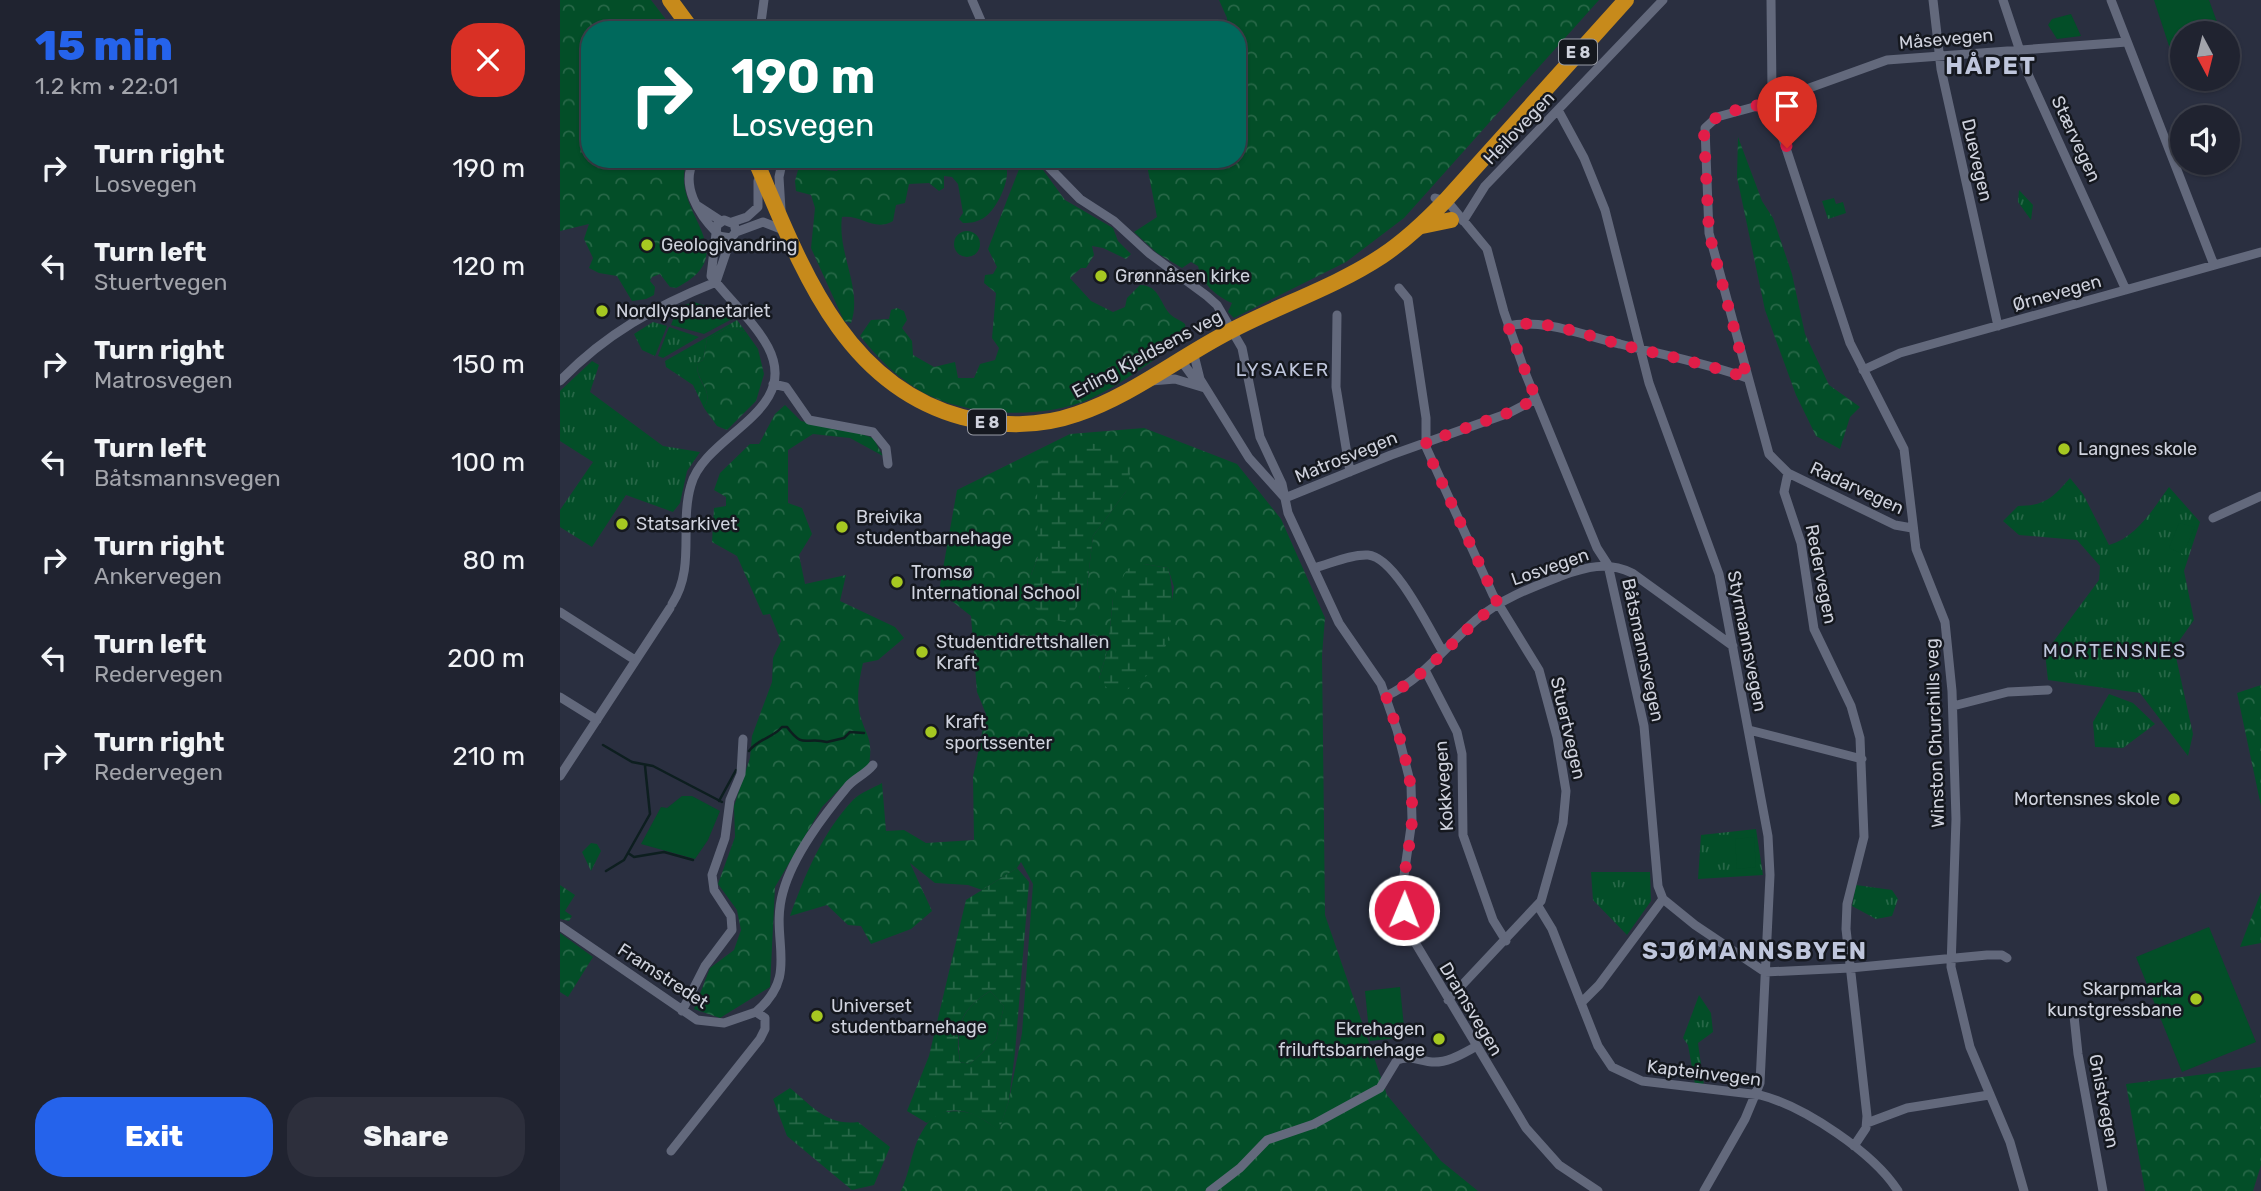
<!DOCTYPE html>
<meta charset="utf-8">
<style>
body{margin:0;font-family:Rubik,sans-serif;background:#2d2f3c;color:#f1f3f6;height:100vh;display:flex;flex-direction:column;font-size:26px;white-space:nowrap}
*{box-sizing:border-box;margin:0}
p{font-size:23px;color:#a2a4ab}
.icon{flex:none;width:38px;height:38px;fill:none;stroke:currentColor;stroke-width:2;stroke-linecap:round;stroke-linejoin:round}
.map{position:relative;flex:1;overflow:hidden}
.side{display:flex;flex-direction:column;background:#202330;width:560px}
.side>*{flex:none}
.banner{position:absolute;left:21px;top:21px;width:665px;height:147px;border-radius:28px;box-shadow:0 2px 5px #0004,0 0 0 2px #3d404c;background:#00695c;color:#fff;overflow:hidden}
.needle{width:46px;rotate:173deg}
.fabs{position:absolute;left:1610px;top:21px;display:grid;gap:14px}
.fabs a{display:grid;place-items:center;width:70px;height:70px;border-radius:50%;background:#202330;box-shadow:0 2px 5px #0004,0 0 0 2px #3d404c;font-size:35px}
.pin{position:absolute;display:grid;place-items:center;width:60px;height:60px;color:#fff;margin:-72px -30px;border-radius:50% 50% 50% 0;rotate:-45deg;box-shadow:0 0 7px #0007}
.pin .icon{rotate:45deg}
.me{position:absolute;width:77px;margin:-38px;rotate:1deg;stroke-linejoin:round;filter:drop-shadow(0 0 5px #0008)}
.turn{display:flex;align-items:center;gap:24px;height:147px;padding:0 35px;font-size:32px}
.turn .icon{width:91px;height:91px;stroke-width:2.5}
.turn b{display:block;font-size:49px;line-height:60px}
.round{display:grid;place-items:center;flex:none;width:74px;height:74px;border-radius:28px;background:#2d2f3c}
.head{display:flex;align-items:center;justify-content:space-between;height:119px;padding:0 35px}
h1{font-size:42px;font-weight:800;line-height:52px;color:#2563eb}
.primary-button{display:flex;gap:14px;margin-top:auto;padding:14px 35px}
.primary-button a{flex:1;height:80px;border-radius:28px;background:#2563eb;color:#fff;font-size:28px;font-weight:800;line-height:80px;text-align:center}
.primary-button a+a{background:#2d2f3c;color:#f1f3f6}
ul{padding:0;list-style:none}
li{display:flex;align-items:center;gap:21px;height:98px;padding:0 35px}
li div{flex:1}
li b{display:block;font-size:26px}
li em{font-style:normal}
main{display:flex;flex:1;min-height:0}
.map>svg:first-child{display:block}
</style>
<main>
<section class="side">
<div class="head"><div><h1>15 min</h1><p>1.2 km · 22:01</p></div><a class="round" style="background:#d93025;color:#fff"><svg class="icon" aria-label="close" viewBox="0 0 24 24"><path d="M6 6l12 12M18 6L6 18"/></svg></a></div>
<ul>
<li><svg class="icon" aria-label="right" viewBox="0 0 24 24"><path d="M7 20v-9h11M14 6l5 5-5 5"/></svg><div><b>Turn right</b><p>Losvegen</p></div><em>190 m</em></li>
<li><svg class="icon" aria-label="left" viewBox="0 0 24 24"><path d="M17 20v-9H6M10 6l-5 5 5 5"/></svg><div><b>Turn left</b><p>Stuertvegen</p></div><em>120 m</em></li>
<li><svg class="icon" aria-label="right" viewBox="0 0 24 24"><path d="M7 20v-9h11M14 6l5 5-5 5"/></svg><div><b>Turn right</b><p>Matrosvegen</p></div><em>150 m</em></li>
<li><svg class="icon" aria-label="left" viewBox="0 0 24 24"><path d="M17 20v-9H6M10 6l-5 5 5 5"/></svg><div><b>Turn left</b><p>Båtsmannsvegen</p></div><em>100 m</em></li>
<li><svg class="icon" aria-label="right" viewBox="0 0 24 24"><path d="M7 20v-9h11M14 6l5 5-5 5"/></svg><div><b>Turn right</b><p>Ankervegen</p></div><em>80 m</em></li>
<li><svg class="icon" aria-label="left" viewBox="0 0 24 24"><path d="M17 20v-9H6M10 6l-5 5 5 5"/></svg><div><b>Turn left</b><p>Redervegen</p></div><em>200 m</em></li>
<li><svg class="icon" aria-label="right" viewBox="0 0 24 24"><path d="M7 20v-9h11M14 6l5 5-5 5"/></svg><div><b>Turn right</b><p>Redervegen</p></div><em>210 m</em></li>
</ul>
<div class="primary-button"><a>Exit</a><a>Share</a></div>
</section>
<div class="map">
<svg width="1701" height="1191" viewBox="0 0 1701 1191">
<defs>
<pattern id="grass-tufts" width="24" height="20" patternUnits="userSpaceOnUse" patternTransform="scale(1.75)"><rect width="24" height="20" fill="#034e28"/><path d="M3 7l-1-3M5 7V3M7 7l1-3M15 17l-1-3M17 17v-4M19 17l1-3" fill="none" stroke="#276747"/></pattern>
<pattern id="forest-crowns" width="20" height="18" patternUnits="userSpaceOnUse" patternTransform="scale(1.75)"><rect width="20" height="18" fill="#034e28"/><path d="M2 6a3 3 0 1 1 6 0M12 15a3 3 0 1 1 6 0" fill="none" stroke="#276747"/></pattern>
<pattern id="wetland-marsh" width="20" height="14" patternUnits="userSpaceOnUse" patternTransform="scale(1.75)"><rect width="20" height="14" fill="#034e28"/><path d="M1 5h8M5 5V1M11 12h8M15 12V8" fill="none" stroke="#276747"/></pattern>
</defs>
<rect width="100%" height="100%" fill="#2a2f40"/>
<path fill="url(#grass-tufts)" d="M 1459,190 L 1473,205 L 1471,220 L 1458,202 Z
M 1274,198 L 1276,204 L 1283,202 L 1286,213 L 1268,219 L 1262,201 Z
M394 244a13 13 0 1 1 26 0a13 13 0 1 1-26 0Z
M 177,320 L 186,332 L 169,327 L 147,339 L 143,360 L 137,363 C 136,385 155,389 144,408 L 133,385 L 106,367 L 105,361 Z
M 93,322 L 107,326 L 95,356 L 82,350 L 74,334 Z
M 109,327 L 139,337 L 103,358 L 98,356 Z
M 32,361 L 39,365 L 30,392 L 103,446 L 140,452 L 127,471 L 120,503 L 113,512 L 66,495 L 32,547 L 0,527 L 0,510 L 33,462 L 0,441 L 0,391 Z
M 1510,478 L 1523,494 L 1549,545 C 1577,537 1593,509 1609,487 L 1640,522 L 1624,571 L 1634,620 L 1614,648 L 1633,734 L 1628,756 L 1580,693 L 1488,680 L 1485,653 L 1539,580 L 1540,566 L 1517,540 L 1459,535 L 1443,521 L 1458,506 C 1484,506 1493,498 1510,478 Z
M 1549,694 L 1573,703 L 1595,724 L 1563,748 L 1535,747 L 1533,722 Z
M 1196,829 L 1203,875 L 1138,879 L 1141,835 Z
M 31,843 L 37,844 L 41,851 L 31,871 L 22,852 Z
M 1031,872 L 1090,872 L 1091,901 L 1067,935 L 1033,900 Z
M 1296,885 L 1332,890 L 1338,899 L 1332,916 L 1316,919 L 1292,906 Z
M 1139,995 L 1151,1013 L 1153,1032 L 1138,1043 L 1144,1086 L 1135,1084 L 1128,1045 L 1123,1038 Z"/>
<path fill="url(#forest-crowns)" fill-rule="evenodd" d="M 0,0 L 91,0 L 114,30 L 30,30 L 30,159 L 128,159 C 105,211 189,251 116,288 L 110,287 L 100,274 L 92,277 L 90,281 L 95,287 L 94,295 L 86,299 L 72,301 L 57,276 L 39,273 L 29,268 L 33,258 L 24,239 L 29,224 L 0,231 Z
M 659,0 L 1039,0 L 844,218 L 786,262 L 674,318 L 668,312 L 672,303 C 656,296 642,284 638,266 L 631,262 L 622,268 L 597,253 L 574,232 L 597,217 L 586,160 L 677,159 L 677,30 L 667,30 L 667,18 Z
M 1178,137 L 1202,201 L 1213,218 L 1232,274 L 1245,334 L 1269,385 L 1300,407 L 1290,417 L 1280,449 L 1256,436 L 1236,395 L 1205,310 L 1177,177 Z
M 241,159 L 268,159 L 265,170 L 277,171 L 286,161 L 395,159 C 410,169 429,169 446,166 C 451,179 437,209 425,217 C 418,222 411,223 403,223 L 399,219 L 403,213 L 398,184 L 392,177 L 384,176 L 384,188 L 379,191 L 369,183 L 349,184 L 345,203 L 336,205 L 333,221 C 314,232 303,215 282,217 C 277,253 303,289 291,323 L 284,321 L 251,248 L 255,208 L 251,195 L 236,191 L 235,181 Z
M 463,159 L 475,159 L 505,200 L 553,228 L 558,241 L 571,254 L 566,259 L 543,248 L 532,246 L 534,255 L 526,268 L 521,268 L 510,278 L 531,301 L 553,312 L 565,307 L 567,298 L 580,285 C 600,285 600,305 611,315 C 615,319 621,320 625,324 L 626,333 L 621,342 C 591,361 562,384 530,399 C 482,420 404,417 359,390 C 335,376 317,357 300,336 L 311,320 L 329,319 L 331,310 L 337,308 L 344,311 L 347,320 L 342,328 L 352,341 L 353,355 L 374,367 L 395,362 L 398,378 L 414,378 L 420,364 L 435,360 L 439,348 L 432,338 L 436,293 L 424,283 L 425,275 L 433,274 L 437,267 L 428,249 Z
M 169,327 L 186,332 L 198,349 L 204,374 L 196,401 L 167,430 L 157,426 L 144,408 C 155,389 136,384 137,363 L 143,360 L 147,339 Z
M 225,405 L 241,421 L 293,431 L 313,438 L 323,456 L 290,438 L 253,434 L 228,450 L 228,503 L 242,508 L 252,534 L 239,555 L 245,584 L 286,575 L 280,601 L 335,627 L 344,638 L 318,660 L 303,663 C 299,680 296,697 300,715 C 307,739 313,737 309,765 L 287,781 L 262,807 L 215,887 L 210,987 L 160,1018 L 134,1009 L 150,968 L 174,950 L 181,930 L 177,910 L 158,884 L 175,837 L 174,806 L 190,758 L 192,736 L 212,682 L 213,658 L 221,641 L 210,614 L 203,615 L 177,556 L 152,542 L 154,508 L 166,506 L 166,497 L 154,490 L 160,473 L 190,444 L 199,444 L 215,414 Z
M 584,428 L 677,464 L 721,519 L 765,618 L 762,655 L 765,915 L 827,1095 L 881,1161 L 918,1191 L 341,1191 C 355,1159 350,1139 377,1113 C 410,1108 414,1113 439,1130 L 449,1100 L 462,1033 L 473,884 L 461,862 L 457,868 L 422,890 L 408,885 L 375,883 L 350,863 L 372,911 L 351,929 L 311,944 L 301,926 L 288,925 L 267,905 L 230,916 C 245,875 262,833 293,800 C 300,793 313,788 322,783 L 326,831 L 344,830 L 366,843 L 414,840 L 413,777 L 426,714 L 417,692 L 411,616 L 379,591 L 397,490 L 510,434 ZM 567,490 L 533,536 L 526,595 L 471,575 L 478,557 ZM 584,564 L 608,568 L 614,587 L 607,636 L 539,679 L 548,648 L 553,598 Z
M 1701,685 L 1701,806 L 1677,693 Z
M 0,885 L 15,895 L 5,911 L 12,916 L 9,921 L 0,919 Z
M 1701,892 L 1701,943 L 1680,947 Z
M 0,933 L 33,957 L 8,997 L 0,992 Z
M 430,991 L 444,1006 L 436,1040 L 410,1064 L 400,1062 C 396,1027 399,1011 430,991 Z
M 1701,1067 L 1701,1165 L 1693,1191 L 1585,1191 L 1566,1084 Z"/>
<path fill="url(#wetland-marsh)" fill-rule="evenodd" d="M 527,443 L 557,447 L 572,463 L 567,490 L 533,536 L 526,595 L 505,622 L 487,618 L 475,608 L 471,575 L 478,557 L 477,483 L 482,460 Z
M 584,564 L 608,568 C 616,595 613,640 597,665 C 591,675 576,683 567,690 L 549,690 L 539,679 L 548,648 L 553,598 L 567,569 Z
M 457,868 L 469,882 L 455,1052 L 449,1100 L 439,1131 C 417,1112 390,1100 367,1123 L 347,1111 L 369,1056 L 406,900 ZM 430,991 L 444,1006 L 436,1040 L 410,1064 L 400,1062 C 394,1028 400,1010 430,991 Z
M 230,1088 C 252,1106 267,1126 298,1122 L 330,1147 L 314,1185 L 292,1190 L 227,1136 L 213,1099 Z"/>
<path fill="#034e28" d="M 1594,0 L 1649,0 L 1661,33 L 1622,33 L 1622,48 L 1611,52 Z
M 1511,14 L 1521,36 L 1497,39 L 1488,25 L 1492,19 Z
M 134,302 L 173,316 L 172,319 L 144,334 L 111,325 L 118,307 Z
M 1619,523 L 1635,527 L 1623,554 L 1609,548 Z
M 122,796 L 132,796 L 160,811 L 148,840 L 135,859 L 81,844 L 101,807 L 107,808 Z
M 1194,837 L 1196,867 L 1177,869 L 1175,839 Z
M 1649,927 L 1696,1042 L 1622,1072 L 1576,957 Z
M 840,987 L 845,1037 L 810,1041 L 805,991 Z"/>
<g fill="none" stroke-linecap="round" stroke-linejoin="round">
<path stroke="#0d1e1f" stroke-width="2.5" d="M 43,745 L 72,762 L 93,766 L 162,802
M 189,751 C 199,738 213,738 222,727 L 227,727 C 244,750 245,736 267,742 L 284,738 L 290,732 L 304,733
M 159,801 L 176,770
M 68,853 L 74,857 L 104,852 L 133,860
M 46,871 L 64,860 L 90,814 L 85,766"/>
<path stroke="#63697c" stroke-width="9" d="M 412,0 L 425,30
M 1211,0 L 1212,91 L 1221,133 L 1290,343 L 1344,449 L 1356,549 L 1385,622 L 1392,691 L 1396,819 L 1391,967 L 1410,1047 L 1450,1142 L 1464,1191
M 1373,0 L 1381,69 L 1438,326
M 1443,0 L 1467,72 L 1566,290
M 1551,0 L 1654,265
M 200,30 L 204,0
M 998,110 L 1024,158 L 1045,210 L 1089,383 L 1159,574 L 1208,836 L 1210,875 L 1200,1083 L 1185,1119 L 1144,1191
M 135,159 C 119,184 139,215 157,233
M 481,159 L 520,199 L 554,221 L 590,254 L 647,296 L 657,305 L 682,348 L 700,437 L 722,484 L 728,513 L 779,623 L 821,684 L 837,730 L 851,785 L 852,820 L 842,889 L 845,918 L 853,939 L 966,1128 L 999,1165 L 1038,1191
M 875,198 L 888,202 L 927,249 L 944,312 L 966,375 L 1037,548 L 1048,565 L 1084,726 L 1098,886 L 1103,899 L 1039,985 L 1021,1003
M 138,206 L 161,221
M 221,210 L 219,177 L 223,159
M 903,221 L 925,186 L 1103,0
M 172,222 L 187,217 L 198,207 L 198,181
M 176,232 L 203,222 L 226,231
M 839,288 L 848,299 L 866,418 L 866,447 L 933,595 L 979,670 L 997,737 L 1006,791 L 1003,823 L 981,901 L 888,1000
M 777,315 L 776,387 L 790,472
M 948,326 C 984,318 1025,336 1060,344 C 1103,355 1146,363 1187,378
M 633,351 L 640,379 L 689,458 L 725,498
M 620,359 L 633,377 L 640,379
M 1303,370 L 1340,353 L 1701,252
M 0,381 C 45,334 96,306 156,282 L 171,238
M 591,381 L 615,379 L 645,388
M 213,384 L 226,387 L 249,420 L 313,432 L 326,448 L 328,464
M 1228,473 L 1224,492 L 1241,543 L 1254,629 L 1291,706 L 1300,738 L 1304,837 L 1287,904 L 1286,929 L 1307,1116 L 1306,1128 L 1294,1146
M 725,498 L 831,455 L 949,413 L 976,399
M 1653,518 L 1701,496
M 1352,528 L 1335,525 L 1228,473 L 1209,454 L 1149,233 L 1145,128 L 1157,117 L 1205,104 L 1327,60 L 1567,42
M 754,568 C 770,564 791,554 808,555 C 835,557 869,629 883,652
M 112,604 C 136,567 119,525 131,485 C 145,434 242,412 208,347 C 194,321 169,300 151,276 L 157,225 L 164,220 L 174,224 L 176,232 L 171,238 L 158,236
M 0,612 L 75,660
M 865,670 L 897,732 L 902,754 L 903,835 L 933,920 L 946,941
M 826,696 C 863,679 886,646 916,620 C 941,599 970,588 1001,576 C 1026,567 1047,561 1072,573 L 1173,646
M 0,697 L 37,720
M 1393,706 L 1448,692 L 1488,690
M 1189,730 L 1302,759
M 0,776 L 110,608
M 1103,899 L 1135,925 L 1205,972 L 1290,968 L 1427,955 L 1442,955 L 1447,958
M 978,906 L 992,929 L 1038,1046 L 1052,1067 L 1082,1081 L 1200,1095 C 1244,1106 1314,1153 1338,1191
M 0,926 L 137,1020 L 164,1023 L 196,1012 L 205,1018 L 205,1029 L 200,1039 L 111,1151
M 122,1011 L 145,966 L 172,930 L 171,916 L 154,890 L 152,875 L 165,838 L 170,800 L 181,774 L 183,739
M 196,1012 C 241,974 209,941 223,892 C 233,855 264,815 288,786 C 295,778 306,774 313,765
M 1514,1016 L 1518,1054 L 1543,1191
M 1307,1123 L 1347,1108 L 1429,1095
M 650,1191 L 680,1168 L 707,1140 L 754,1124 L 820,1088 L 837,1060 C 850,1055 859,1061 872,1062 C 888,1063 902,1054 915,1047"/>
<path stroke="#c78a1b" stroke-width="16" d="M 110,0 L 132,30
M 195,159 C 240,263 281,384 402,417 C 439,427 480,427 517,414 C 568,397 613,362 661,336 C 713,307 772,289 822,256 C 846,240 866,221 886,200 L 1066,0
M 862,226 L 891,220"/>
</g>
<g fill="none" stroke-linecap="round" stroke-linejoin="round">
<path stroke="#e11d48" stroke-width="12" stroke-dasharray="0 21.6" d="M 844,910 C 840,879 851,849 852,818 C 854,776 839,735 826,696 C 871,675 898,631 938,604 L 871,459 L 866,442 L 948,413 L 976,399 L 948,326 C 985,317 1030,337 1066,346 C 1107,356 1147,364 1187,378 L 1149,233 L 1144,133 C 1151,108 1193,109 1214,101 L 1227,148"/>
</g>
<g fill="#a6c821" stroke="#15181f" stroke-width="2.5">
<circle cx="87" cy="245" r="7"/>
<circle cx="541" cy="276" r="7"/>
<circle cx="42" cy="311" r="7"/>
<circle cx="1504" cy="449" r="7"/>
<circle cx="62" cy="524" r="7"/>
<circle cx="282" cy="527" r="7"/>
<circle cx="337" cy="582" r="7"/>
<circle cx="362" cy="652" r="7"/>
<circle cx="371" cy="732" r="7"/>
<circle cx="1614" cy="799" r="7"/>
<circle cx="1636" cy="999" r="7"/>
<circle cx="257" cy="1016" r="7"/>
<circle cx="879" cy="1039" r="7"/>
</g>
<g text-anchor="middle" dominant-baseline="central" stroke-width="5" stroke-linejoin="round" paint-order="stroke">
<g fill="#15181f" stroke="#979aa4" stroke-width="2">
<rect x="999" y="39.5" width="38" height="25" rx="5"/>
<rect x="408" y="409.5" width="38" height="25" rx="5"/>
</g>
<g font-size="16" font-weight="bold" fill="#cfd2dd">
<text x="1018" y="52">E 8</text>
<text x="427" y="422">E 8</text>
</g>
<g font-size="18" fill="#cfd2dd" stroke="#15181f">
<text transform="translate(1386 39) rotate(-5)">Måsevegen</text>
<text transform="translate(959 128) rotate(-46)">Heilovegen</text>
<text transform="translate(1516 139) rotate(65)">Stærvegen</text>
<text transform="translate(1417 160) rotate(77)">Duevegen</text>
<text transform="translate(1497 293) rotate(-16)">Ørnevegen</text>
<text transform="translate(587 354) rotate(-28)">Erling Kjeldsens veg</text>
<text transform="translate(786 457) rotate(-22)">Matrosvegen</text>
<text transform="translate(1297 488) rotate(25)">Radarvegen</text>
<text transform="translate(990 567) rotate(-19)">Losvegen</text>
<text transform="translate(1261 574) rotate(79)">Redervegen</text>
<text transform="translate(1187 641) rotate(79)">Styrmannsvegen</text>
<text transform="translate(1083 650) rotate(78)">Båtsmannsvegen</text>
<text transform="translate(1008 728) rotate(77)">Stuertvegen</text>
<text transform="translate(1375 733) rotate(-92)">Winston Churchills veg</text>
<text transform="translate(884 786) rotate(-94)">Kokkvegen</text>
<text transform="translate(103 976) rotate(33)">Framstredet</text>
<text transform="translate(911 1009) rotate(59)">Dramsvegen</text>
<text transform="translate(1144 1073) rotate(7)">Kapteinvegen</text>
<text transform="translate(1544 1101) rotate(79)">Gnistvegen</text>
</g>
<g font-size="18" fill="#cfd2dd" stroke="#15181f" text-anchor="start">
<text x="101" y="245">Geologivandring</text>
<text x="555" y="276">Grønnåsen kirke</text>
<text x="56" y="311">Nordlysplanetariet</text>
<text x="1518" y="449">Langnes skole</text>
<text x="296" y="517">Breivika<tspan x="296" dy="21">studentbarnehage</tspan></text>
<text x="76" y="524">Statsarkivet</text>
<text x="351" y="572">Tromsø<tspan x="351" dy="21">International School</tspan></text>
<text x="376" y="642">Studentidrettshallen<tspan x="376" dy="21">Kraft</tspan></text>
<text x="385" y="722">Kraft<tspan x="385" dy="21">sportssenter</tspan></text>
<text x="1600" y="799" text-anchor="end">Mortensnes skole</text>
<text x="1622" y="989" text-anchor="end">Skarpmarka<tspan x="1622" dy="21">kunstgressbane</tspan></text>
<text x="271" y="1006">Universet<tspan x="271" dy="21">studentbarnehage</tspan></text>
<text x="865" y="1029" text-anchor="end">Ekrehagen<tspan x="865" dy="21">friluftsbarnehage</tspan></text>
</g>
<g font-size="19" letter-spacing="2" fill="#bfc6dc" stroke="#15181f">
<text x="723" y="369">LYSAKER</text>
<text x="1555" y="650">MORTENSNES</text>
</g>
<g font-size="24" font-weight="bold" letter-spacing="2" fill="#bfc6dc" stroke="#15181f">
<text x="1431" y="66">HÅPET</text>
<text x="1195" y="951">SJØMANNSBYEN</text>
</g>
</g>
</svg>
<div class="fabs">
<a><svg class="needle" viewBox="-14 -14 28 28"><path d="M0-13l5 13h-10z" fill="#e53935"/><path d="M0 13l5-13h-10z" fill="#a2a4ab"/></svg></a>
<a><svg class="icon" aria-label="sound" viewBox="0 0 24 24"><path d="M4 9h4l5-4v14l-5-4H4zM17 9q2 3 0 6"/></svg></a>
</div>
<div class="pin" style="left:1227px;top:148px;background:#d93025"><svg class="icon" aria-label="arrive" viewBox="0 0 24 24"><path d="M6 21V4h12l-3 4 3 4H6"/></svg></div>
<svg class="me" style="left:844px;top:910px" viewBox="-20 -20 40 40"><circle r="17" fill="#e11d48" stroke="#fff" stroke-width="3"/><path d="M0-11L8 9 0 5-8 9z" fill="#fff"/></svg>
<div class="banner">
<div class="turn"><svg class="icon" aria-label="right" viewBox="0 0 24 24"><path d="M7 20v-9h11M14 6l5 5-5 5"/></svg><div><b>190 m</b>Losvegen</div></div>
</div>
</div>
</main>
